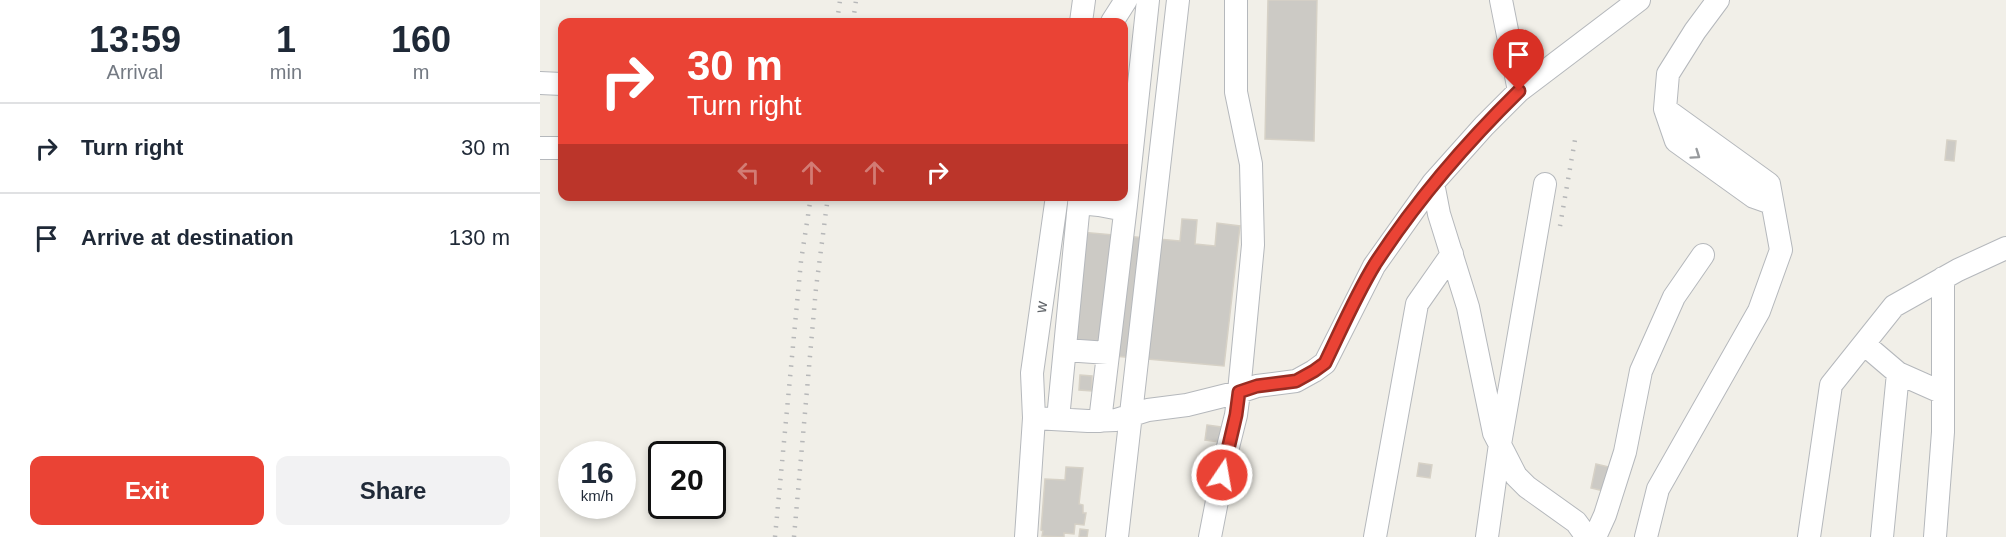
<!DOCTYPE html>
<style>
body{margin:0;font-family:Helvetica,sans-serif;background:#f2f2f3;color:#1f2937;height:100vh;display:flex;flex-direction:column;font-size:22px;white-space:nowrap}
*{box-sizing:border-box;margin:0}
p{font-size:20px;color:#747a83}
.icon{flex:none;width:33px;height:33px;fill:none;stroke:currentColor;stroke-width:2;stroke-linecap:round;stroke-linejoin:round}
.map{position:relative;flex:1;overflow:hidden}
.sheet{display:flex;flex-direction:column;background:#fff;width:540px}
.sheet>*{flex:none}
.guide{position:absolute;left:18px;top:18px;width:570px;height:183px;border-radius:12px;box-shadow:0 3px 9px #0003;background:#ea4335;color:#fff;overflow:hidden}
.speed{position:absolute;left:18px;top:441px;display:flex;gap:12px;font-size:30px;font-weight:700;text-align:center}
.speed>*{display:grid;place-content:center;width:78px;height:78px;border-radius:50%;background:#fff;box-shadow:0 3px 9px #0003;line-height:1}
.speed small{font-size:15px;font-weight:400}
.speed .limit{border:3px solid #111;border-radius:9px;background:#fff;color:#111}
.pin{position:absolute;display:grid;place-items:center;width:51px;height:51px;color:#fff;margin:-62px -26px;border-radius:50% 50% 50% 0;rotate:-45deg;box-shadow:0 0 6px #0007}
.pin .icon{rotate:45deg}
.me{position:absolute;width:66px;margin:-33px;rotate:12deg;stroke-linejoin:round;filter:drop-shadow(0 0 4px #0008)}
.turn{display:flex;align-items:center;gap:21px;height:126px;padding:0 30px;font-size:27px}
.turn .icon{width:78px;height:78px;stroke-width:2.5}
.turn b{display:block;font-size:42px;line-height:51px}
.lanes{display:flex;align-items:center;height:57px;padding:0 30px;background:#0003;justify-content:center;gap:30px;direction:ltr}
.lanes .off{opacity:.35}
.eta{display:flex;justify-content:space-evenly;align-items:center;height:102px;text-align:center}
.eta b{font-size:36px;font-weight:600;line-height:42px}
.primary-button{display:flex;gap:12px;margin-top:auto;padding:12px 30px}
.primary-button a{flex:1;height:69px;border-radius:12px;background:#ea4335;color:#fff;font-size:24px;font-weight:600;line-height:69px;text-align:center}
.primary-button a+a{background:#f2f2f3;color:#1f2937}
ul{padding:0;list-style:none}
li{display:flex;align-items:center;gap:18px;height:90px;padding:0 30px;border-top:2px solid #e0e1e3}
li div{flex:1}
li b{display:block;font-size:22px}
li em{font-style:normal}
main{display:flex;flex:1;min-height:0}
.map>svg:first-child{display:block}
</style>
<main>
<section class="sheet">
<div class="eta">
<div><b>13:59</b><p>Arrival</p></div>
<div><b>1</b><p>min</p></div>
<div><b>160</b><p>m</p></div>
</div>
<ul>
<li><svg class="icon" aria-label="right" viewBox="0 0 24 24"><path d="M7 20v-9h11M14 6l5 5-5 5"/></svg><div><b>Turn right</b></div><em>30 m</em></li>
<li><svg class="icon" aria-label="arrive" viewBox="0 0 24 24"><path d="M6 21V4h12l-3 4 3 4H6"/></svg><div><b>Arrive at destination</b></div><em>130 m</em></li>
</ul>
<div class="primary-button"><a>Exit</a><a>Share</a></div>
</section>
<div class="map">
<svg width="1466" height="537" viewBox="0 0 1466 537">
<rect width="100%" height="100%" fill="#f1efe8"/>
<path fill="#cccac5" stroke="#d6d1c6" stroke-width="1.5" d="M 728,0 L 777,0 L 774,141 L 725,139 Z
M 1407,140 L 1416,141 L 1414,161 L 1405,160 Z
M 642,219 L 657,220 L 655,244 L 675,246 L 677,223 L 700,226 L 684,366 L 530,352 L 541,232 L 640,241 Z
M 540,375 L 552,376 L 552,391 L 539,390 Z
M 667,425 L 681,427 L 679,442 L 665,440 Z
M 879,463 L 892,465 L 890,478 L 877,476 Z
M 1056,464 L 1069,467 L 1064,491 L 1051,488 Z
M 526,467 L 543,468 L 539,504 L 543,505 L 543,513 L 546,513 L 544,525 L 535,524 L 534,534 L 524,533 L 524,537 L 502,536 L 503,531 L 501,530 L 505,479 L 525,480 Z
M 540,529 L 548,530 L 547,537 L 539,537 Z"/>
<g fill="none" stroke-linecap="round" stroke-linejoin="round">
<defs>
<path id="minor" d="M 961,0 L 979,91
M 1178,0 L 1155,31 L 1128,74 L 1125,109 L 1136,141 L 1214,197 L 1231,203
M 541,22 L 544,0
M 572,22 L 586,0
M 0,83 L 22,84
M 0,148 L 22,148
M 540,196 L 539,203 L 559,205 L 585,210
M 1324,344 L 1358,373 L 1342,537
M 525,350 L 568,353
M 1358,373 L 1403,393
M 494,418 L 548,421 L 576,420 L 608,410 L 647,405 L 699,392 L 713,245 L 711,164 L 696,92 L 696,0
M 518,419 L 539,203
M 560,421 L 586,205 L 608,0
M 486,537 L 494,418 L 492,373 L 517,196
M 577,537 L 638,0
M 670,537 L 686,455 L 696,415 L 699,392 L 717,386 L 756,381 L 774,371 L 785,363 L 834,266 L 893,183
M 835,537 L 877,304 L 912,254
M 947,537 L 960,444 L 1005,184
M 1047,537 L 1036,522 L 987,487 L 976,476 L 954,433 L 928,307 L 899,214 L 893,183 L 944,126 L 979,91 L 1099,0
M 1055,537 L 1065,515 L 1085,452 L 1101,371 L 1134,297 L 1163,255
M 1106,537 L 1118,489 L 1219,311 L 1241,250 L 1229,184 L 1125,109
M 1269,537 L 1291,385 L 1354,306 L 1418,270 L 1466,248
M 1395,537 L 1403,432 L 1403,278"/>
</defs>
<use href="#minor" stroke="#b5b8bc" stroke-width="24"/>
<use href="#minor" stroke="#fff" stroke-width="22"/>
<path stroke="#b6b7b8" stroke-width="4.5" stroke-dasharray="1.5 8" stroke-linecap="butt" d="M 297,22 L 300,0
M 313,22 L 316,0
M 1020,226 L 1036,134
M 235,537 L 261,261 L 271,196
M 254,537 L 276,288 L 288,196"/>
</g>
<defs><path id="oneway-chevron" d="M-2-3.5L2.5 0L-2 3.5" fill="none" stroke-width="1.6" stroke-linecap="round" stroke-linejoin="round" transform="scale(1.5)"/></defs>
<use stroke="#979a9d" href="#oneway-chevron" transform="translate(1156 155) rotate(35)"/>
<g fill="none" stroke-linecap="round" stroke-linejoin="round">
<defs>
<path id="route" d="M 682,475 L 696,415 L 699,392 L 717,386 L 756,381 L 774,371 L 785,363 C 801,330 816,295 835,264 C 876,201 925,144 979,91"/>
</defs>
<use href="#route" stroke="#982c22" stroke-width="15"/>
<use href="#route" stroke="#ea4335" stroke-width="10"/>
</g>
<g text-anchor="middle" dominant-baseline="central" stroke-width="4.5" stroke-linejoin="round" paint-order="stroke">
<g font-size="16" fill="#5f6368" stroke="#fff">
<text transform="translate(501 307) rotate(-82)">w</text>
</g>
</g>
</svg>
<div class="speed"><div>16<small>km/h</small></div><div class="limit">20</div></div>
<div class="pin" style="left:979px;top:91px;background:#d93025"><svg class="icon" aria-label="arrive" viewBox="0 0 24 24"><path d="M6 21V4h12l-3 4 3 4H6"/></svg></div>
<svg class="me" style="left:682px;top:475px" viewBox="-20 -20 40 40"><circle r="17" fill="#ea4335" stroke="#fff" stroke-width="3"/><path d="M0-11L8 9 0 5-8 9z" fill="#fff"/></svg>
<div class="guide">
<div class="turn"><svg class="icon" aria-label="right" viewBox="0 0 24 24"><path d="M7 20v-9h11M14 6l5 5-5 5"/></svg><div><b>30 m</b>Turn right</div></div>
<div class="lanes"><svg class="icon off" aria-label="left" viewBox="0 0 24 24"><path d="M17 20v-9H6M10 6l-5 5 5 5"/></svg><svg class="icon off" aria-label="ahead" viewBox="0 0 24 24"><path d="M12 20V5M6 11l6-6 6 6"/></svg><svg class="icon off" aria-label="ahead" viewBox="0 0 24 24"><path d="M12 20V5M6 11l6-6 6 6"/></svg><svg class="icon" aria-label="right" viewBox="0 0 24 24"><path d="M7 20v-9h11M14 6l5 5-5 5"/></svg></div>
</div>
</div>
</main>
